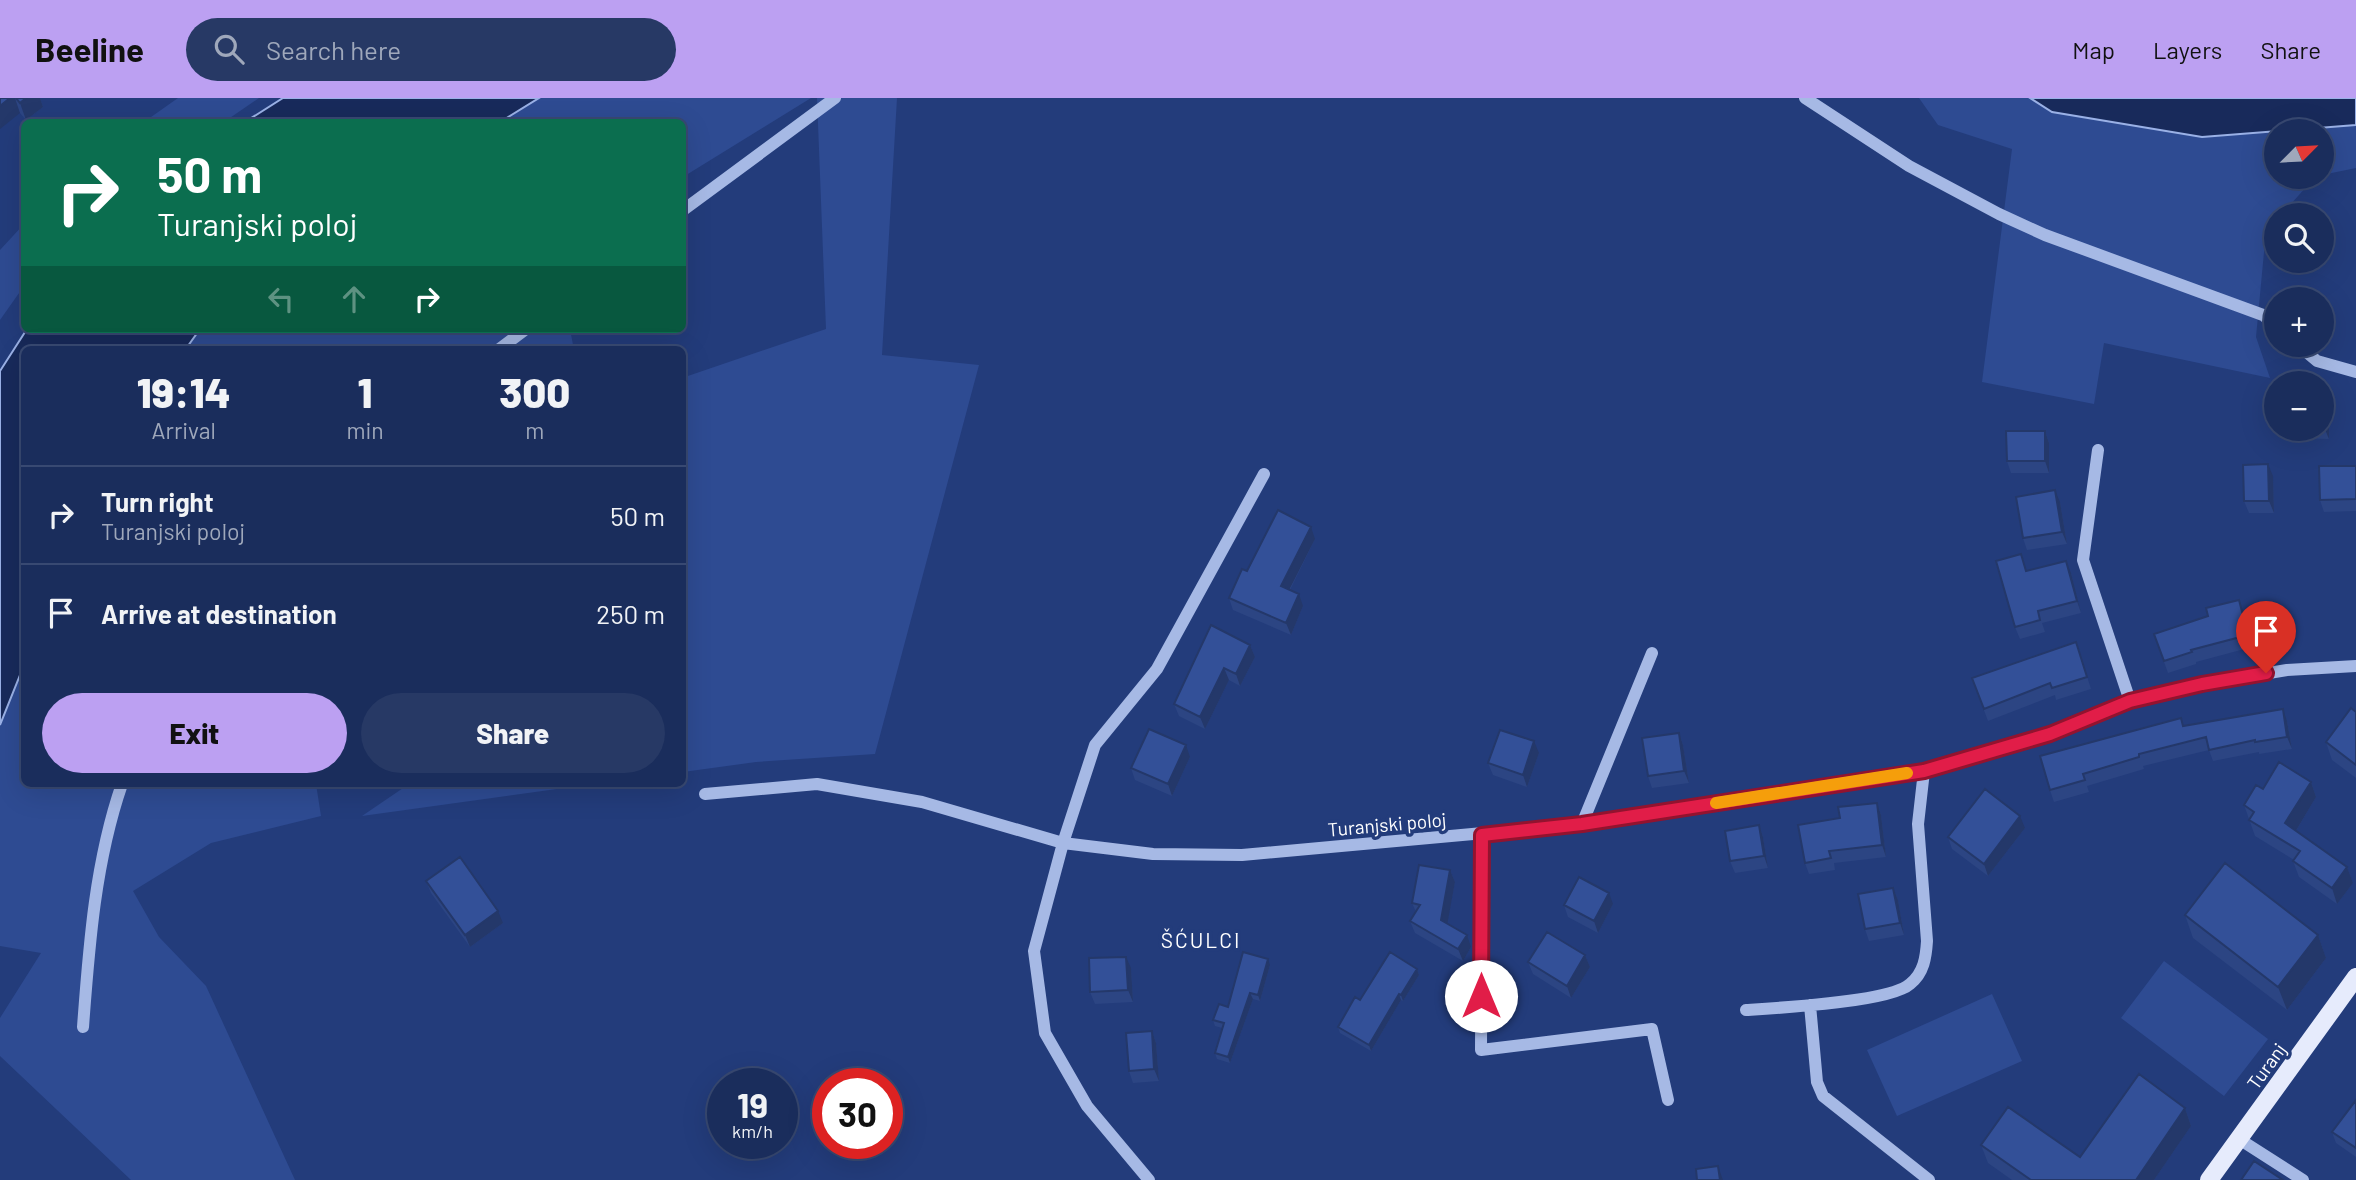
<!DOCTYPE html>
<meta charset="utf-8">
<style>
body{margin:0;font-family:Barlow,sans-serif;background:#273965;color:#f1f3f6;height:100vh;display:flex;flex-direction:column;font-size:26px;white-space:nowrap}
*{box-sizing:border-box;margin:0}
p{font-size:23px;color:#9fa8bb}
.icon{flex:none;width:38px;height:38px;fill:none;stroke:currentColor;stroke-width:2;stroke-linecap:round;stroke-linejoin:round}
.map{position:relative;flex:1;overflow:hidden}
.drawer{position:absolute;left:21px;top:248px;width:665px;height:441px;display:flex;flex-direction:column;background:#1a2d5c;border-radius:10px;box-shadow:0 7px 28px #0002,0 0 0 2px #384972}
.drawer>*{flex:none}
.guide{position:absolute;left:21px;top:21px;width:665px;height:214px;border-radius:10px;box-shadow:0 7px 28px #0002,0 0 0 2px #384972;background:#0b6e4f;color:#fff;overflow:hidden}
.needle{width:46px;rotate:66deg}
.tools{position:absolute;left:2264px;top:21px;display:grid;gap:14px}
.tools a{display:grid;place-items:center;width:70px;height:70px;border-radius:50%;background:#1a2d5c;box-shadow:0 7px 28px #0002,0 0 0 2px #384972;font-size:35px}
.speed{position:absolute;left:707px;top:970px;display:flex;gap:14px;font-size:35px;font-weight:700;text-align:center}
.speed>*{display:grid;place-content:center;width:91px;height:91px;border-radius:50%;background:#1a2d5c;box-shadow:0 7px 28px #0002,0 0 0 2px #384972;line-height:1}
.speed small{font-size:18px;font-weight:400}
.speed .limit{border:10px solid #d22;background:#fff;color:#111}
.pin{position:absolute;display:grid;place-items:center;width:60px;height:60px;color:#fff;margin:-72px -30px;border-radius:50% 50% 50% 0;rotate:-45deg;box-shadow:0 0 7px #0007}
.pin .icon{rotate:45deg}
.me{position:absolute;width:77px;margin:-38px;rotate:0deg;stroke-linejoin:round;filter:drop-shadow(0 0 5px #0008)}
.turn{display:flex;align-items:center;gap:24px;height:147px;padding:0 21px;font-size:32px}
.turn .icon{width:91px;height:91px;stroke-width:2.5}
.turn b{display:block;font-size:49px;line-height:60px}
.lanes{display:flex;align-items:center;height:66px;padding:0 21px;background:#0003;justify-content:center;gap:35px;direction:ltr}
.lanes .off{opacity:.35}
.eta{display:flex;justify-content:space-evenly;align-items:center;height:119px;text-align:center}
.eta b{font-size:42px;font-weight:800;line-height:49px}
.action{display:flex;gap:14px;margin-top:auto;padding:14px 21px}
.action a{flex:1;height:80px;border-radius:42px;background:#bca0f2;color:#111;font-size:28px;font-weight:800;line-height:80px;text-align:center}
.action a+a{background:#273965;color:#f1f3f6}
ul{padding:0;list-style:none}
li{display:flex;align-items:center;gap:21px;height:98px;padding:0 21px;border-top:2px solid #384972}
li div{flex:1}
li b{display:block;font-size:26px}
li em{font-style:normal}
header{display:flex;align-items:center;gap:42px;box-sizing:border-box;height:98px;padding:0 35px;background:#bca0f2;color:#111}
header strong{font-size:33px}
nav{display:flex;gap:38px;margin-inline-start:auto;font-size:24px}
.search{width:490px;height:63px;background:#273965;display:flex;align-items:center;gap:18px;box-sizing:border-box;padding:0 24px;border-radius:38px;color:#9fa8bb;font-size:26px}
.map>svg:first-child{display:block}
</style>
<header>
<strong>Beeline</strong>
<div class="search"><svg class="icon" aria-label="search" viewBox="0 0 24 24"><circle cx="10" cy="10" r="6"/><path d="M15 15l6 6"/></svg>Search here</div>
<nav><a>Map</a><a>Layers</a><a>Share</a></nav>
</header>
<div class="map">
<svg width="2356" height="1082" viewBox="0 0 2356 1082">
<rect width="100%" height="100%" fill="#233c7b"/>
<path fill="#2e4b92" d="M 178,0 L 259,0 L 224,24 L 144,24 Z
M 539,0 L 811,0 L 683,79 L 682,24 L 500,24 Z
M 817,0 L 897,0 L 882,257 L 979,267 L 875,656 L 756,664 L 683,674 L 682,280 L 826,231 Z
M 1919,0 L 2030,0 L 2052,14 L 2202,39 L 2277,33 L 2277,79 L 2315,79 L 2281,117 L 2277,117 L 2277,122 L 2266,133 L 2256,239 L 2270,280 L 2104,245 L 2094,306 L 1982,284 L 2012,51 L 1938,27 Z
M 2356,27 L 2356,70 L 2322,77 L 2322,33 L 2279,33 Z
M 24,126 L 24,188 L 0,222 L 0,152 Z
M 200,231 L 570,231 L 574,252 L 185,252 Z
M 24,567 L 24,686 L 316,686 L 321,718 L 211,745 L 133,793 L 159,839 L 206,888 L 295,1082 L 131,1082 L 0,958 L 0,920 L 41,855 L 0,848 L 0,627 Z
M 409,686 L 593,686 L 362,718 Z
M 2164,863 L 2268,941 L 2224,998 L 2121,920 Z
M 1992,896 L 2022,963 L 1897,1018 L 1867,952 Z"/>
<path fill="#182a5b" stroke="#9ab1e6" stroke-width="2" d="M 283,0 L 539,0 L 500,24 L 245,24 Z
M 2030,0 L 2356,0 L 2356,27 L 2202,39 L 2052,14 Z
M 27,231 L 200,231 L 185,252 L 24,252 L 24,567 L 0,627 L 0,273 Z"/>
<g fill="none" stroke-linecap="round" stroke-linejoin="round">
<path stroke="#a6b9e5" stroke-width="12" d="M 1805,0 L 1909,68 L 1999,116 L 2045,137 L 2263,217 L 2277,229
M 682,113 L 835,0
M 2298,247 L 2317,263 L 2356,274
M 498,252 L 526,231
M 2098,352 L 2083,462 L 2130,603
M 705,696 L 817,686 L 922,704 L 1063,745 L 1153,756 L 1242,757 L 1582,726 L 1924,673 L 2050,636 L 2130,603 L 2202,586 L 2287,572 L 2356,568
M 1582,726 L 1652,555
M 1482,737 L 1481,952 L 1652,931 L 1668,1002
M 1810,907 L 1817,984 L 1823,998 L 1929,1082
M 1746,912 C 1778,910 1890,904 1910,886 C 1924,875 1926,859 1927,843 L 1918,726 L 1924,673
M 83,929 C 89,848 95,764 122,686
M 2239,1041 L 2303,1082
M 1149,1082 L 1087,1008 L 1045,935 L 1034,853 L 1063,745 L 1095,647 L 1157,571 L 1264,376"/>
<path stroke="#e6ebfc" stroke-width="18" d="M 2209,1082 L 2356,879"/>
</g>
<path fill="#2c4583" d="M 0,0 L 40,0 L 43,9 L 26,22 L 20,15 Z
M 2322,299 L 2325,299 L 2329,311 L 2329,341 L 2299,340 L 2295,331 L 2322,331 Z
M 2045,333 L 2049,345 L 2049,375 L 2011,375 L 2007,363 Z
M 2356,368 L 2356,413 L 2324,414 L 2320,402 Z
M 2273,378 L 2274,415 L 2249,415 L 2244,403 Z
M 2060,404 L 2067,446 L 2027,452 L 2023,440 Z
M 1315,441 L 1290,492 L 1303,508 L 1291,537 L 1233,512 L 1229,500 L 1247,473 Z
M 2027,473 L 2071,475 L 2081,515 L 2042,525 L 2045,534 L 2020,541 L 2015,529 Z
M 2243,513 L 2252,549 L 2196,564 L 2196,566 L 2168,575 L 2154,536 Z
M 2076,544 L 2091,591 L 2056,602 L 2055,597 L 1988,623 L 1972,580 Z
M 1250,547 L 1255,559 L 1240,588 L 1229,582 L 1205,631 L 1179,618 L 1174,606 Z
M 2356,614 L 2356,680 L 2332,662 L 2326,644 Z
M 2287,623 L 2292,651 L 2259,656 L 2259,654 L 2213,663 L 2209,652 L 2143,668 L 2144,671 L 2087,688 L 2089,694 L 2054,704 L 2050,692 L 2184,628 Z
M 1679,635 L 1683,647 L 1689,685 L 1652,690 L 1648,678 Z
M 1539,655 L 1527,689 L 1493,677 L 1488,665 Z
M 1190,659 L 1172,698 L 1135,682 L 1131,670 Z
M 2311,684 L 2316,699 L 2296,733 L 2347,769 L 2353,785 L 2337,806 L 2299,779 L 2293,763 L 2294,762 L 2255,738 L 2244,707 L 2263,691 Z
M 1877,705 L 1881,717 L 1886,759 L 1834,765 L 1835,772 L 1809,776 L 1805,765 L 1840,720 Z
M 1759,727 L 1763,739 L 1768,770 L 1735,775 L 1730,763 Z
M 2025,730 L 1988,778 L 1952,751 L 1948,739 Z
M 1450,772 L 1455,784 L 1447,825 L 1471,849 L 1463,863 L 1415,835 L 1410,823 L 1416,814 L 1412,805 Z
M 426,783 L 503,825 L 470,849 L 431,795 Z
M 1893,790 L 1898,802 L 1904,837 L 1869,843 L 1865,831 Z
M 1613,806 L 1598,835 L 1568,819 L 1564,807 Z
M 2185,817 L 2318,837 L 2326,860 L 2287,912 L 2193,840 Z
M 1585,857 L 1590,869 L 1571,900 L 1533,876 L 1528,864 Z
M 1270,867 L 1260,903 L 1253,901 L 1230,965 L 1217,961 L 1215,955 L 1222,930 L 1215,928 L 1213,922 L 1228,909 Z
M 1131,870 L 1133,904 L 1095,906 L 1090,894 Z
M 1417,871 L 1419,877 L 1403,903 L 1401,902 L 1371,953 L 1340,935 L 1338,929 L 1360,902 Z
M 1152,933 L 1156,945 L 1159,983 L 1133,985 L 1129,973 Z
M 2356,1002 L 2356,1059 L 2336,1045 L 2332,1034 Z
M 2185,1010 L 2191,1028 L 2154,1082 L 2012,1082 L 1988,1065 L 1981,1047 L 2080,1059 Z"/>
<path fill="#24386a" d="M 10,0 L 15,0 L 20,15 L 0,31 L 0,8 Z
M 26,0 L 40,0 L 43,9 L 26,22 L 20,5 Z
M 2325,299 L 2329,311 L 2329,341 L 2324,329 Z
M 2045,333 L 2049,345 L 2049,375 L 2045,363 Z
M 2268,366 L 2273,378 L 2274,415 L 2269,403 Z
M 2055,392 L 2060,404 L 2067,446 L 2062,434 Z
M 1311,429 L 1315,441 L 1285,500 L 1281,488 Z
M 2066,463 L 2071,475 L 2081,515 L 2077,503 Z
M 1299,496 L 1303,508 L 1291,537 L 1286,525 Z
M 2239,502 L 2243,513 L 2252,549 L 2248,537 Z
M 1250,547 L 1255,559 L 1240,588 L 1236,576 Z
M 1224,570 L 1229,582 L 1205,631 L 1200,619 Z
M 2283,611 L 2287,623 L 2292,651 L 2287,639 Z
M 1679,635 L 1683,647 L 1689,685 L 1684,673 Z
M 1534,643 L 1539,655 L 1527,689 L 1523,677 Z
M 1186,647 L 1190,659 L 1172,698 L 1168,686 Z
M 2311,684 L 2316,699 L 2291,741 L 2285,725 Z
M 1877,705 L 1881,717 L 1886,759 L 1882,747 Z
M 2020,718 L 2025,730 L 1988,778 L 1984,766 Z
M 1759,727 L 1763,739 L 1768,770 L 1764,758 Z
M 2347,769 L 2353,785 L 2337,806 L 2332,790 Z
M 1450,772 L 1455,784 L 1446,833 L 1441,822 Z
M 1893,790 L 1898,802 L 1904,837 L 1900,825 Z
M 1609,795 L 1613,806 L 1598,835 L 1594,823 Z
M 498,813 L 503,825 L 470,849 L 465,837 Z
M 1467,837 L 1471,849 L 1463,863 L 1458,851 Z
M 2318,837 L 2326,860 L 2287,912 L 2278,889 Z
M 1585,857 L 1590,869 L 1571,900 L 1567,888 Z
M 1126,859 L 1131,870 L 1133,904 L 1128,892 Z
M 1268,861 L 1270,867 L 1260,903 L 1258,897 Z
M 1417,871 L 1419,877 L 1403,903 L 1401,897 Z
M 1250,895 L 1253,901 L 1230,965 L 1228,959 Z
M 1399,896 L 1401,902 L 1371,953 L 1369,947 Z
M 1152,933 L 1156,945 L 1159,983 L 1154,971 Z
M 2185,1010 L 2191,1028 L 2154,1082 L 2136,1082 Z
M 1718,1068 L 1723,1082 L 1720,1082 Z"/>
<path fill="#335098" stroke="#24386a" stroke-width="2" d="M 0,0 L 10,0 L 0,8 Z
M 16,0 L 26,0 L 20,5 Z
M 2322,299 L 2325,299 L 2324,329 L 2322,329 Z
M 2006,333 L 2045,333 L 2045,363 L 2007,363 Z
M 2268,366 L 2269,403 L 2244,403 L 2243,367 Z
M 2319,368 L 2356,368 L 2356,401 L 2320,402 Z
M 2055,392 L 2062,434 L 2023,440 L 2016,399 Z
M 1278,412 L 1311,429 L 1281,488 L 1299,496 L 1286,525 L 1229,500 L 1242,471 L 1247,473 Z
M 2021,456 L 2026,473 L 2066,463 L 2077,503 L 2038,513 L 2040,522 L 2015,529 L 1996,463 Z
M 2239,502 L 2248,537 L 2191,552 L 2192,554 L 2164,563 L 2154,536 L 2208,518 L 2206,510 Z
M 1211,527 L 1250,547 L 1236,576 L 1224,570 L 1200,619 L 1174,606 Z
M 2076,544 L 2087,579 L 2052,590 L 2050,585 L 1984,611 L 1972,580 Z
M 2351,610 L 2356,614 L 2356,667 L 2326,644 Z
M 2283,611 L 2287,639 L 2255,644 L 2255,642 L 2209,652 L 2206,639 L 2139,656 L 2139,659 L 2083,676 L 2085,682 L 2050,692 L 2040,658 L 2181,620 L 2183,628 Z
M 1149,631 L 1186,647 L 1168,686 L 1131,670 Z
M 1500,632 L 1534,643 L 1523,677 L 1488,665 Z
M 1679,635 L 1684,673 L 1648,678 L 1642,640 Z
M 2279,664 L 2311,684 L 2285,725 L 2347,769 L 2332,790 L 2293,763 L 2300,753 L 2249,722 L 2254,714 L 2244,707 L 2256,687 L 2263,691 Z
M 1985,691 L 2020,718 L 1984,766 L 1948,739 Z
M 1877,705 L 1882,747 L 1829,753 L 1831,760 L 1805,765 L 1798,727 L 1840,720 L 1838,709 Z
M 1759,727 L 1764,758 L 1730,763 L 1725,733 Z
M 460,759 L 498,813 L 465,837 L 426,783 Z
M 2225,765 L 2318,837 L 2278,889 L 2185,817 Z
M 1419,767 L 1450,772 L 1441,822 L 1467,837 L 1458,851 L 1410,823 L 1420,807 L 1412,805 Z
M 1579,779 L 1609,795 L 1594,823 L 1564,807 Z
M 1893,790 L 1900,825 L 1865,831 L 1858,796 Z
M 1547,834 L 1585,857 L 1567,888 L 1528,864 Z
M 1243,854 L 1268,861 L 1258,897 L 1250,895 L 1228,959 L 1215,955 L 1224,925 L 1213,922 L 1219,906 L 1228,909 Z
M 1390,854 L 1417,871 L 1401,897 L 1399,896 L 1369,947 L 1338,929 L 1355,899 L 1360,902 Z
M 1126,859 L 1128,892 L 1090,894 L 1089,860 Z
M 1152,933 L 1154,971 L 1129,973 L 1126,935 Z
M 2139,976 L 2185,1010 L 2136,1082 L 2031,1082 L 1981,1047 L 2008,1009 L 2080,1059 Z
M 2356,1002 L 2356,1050 L 2332,1034 Z
M 2254,1063 L 2283,1082 L 2241,1082 Z
M 1718,1068 L 1720,1082 L 1697,1082 L 1696,1071 Z"/>
<g fill="none" stroke-linecap="round" stroke-linejoin="round">
<defs>
<path id="route" d="M 1481,898 L 1482,737 L 1582,726 L 1924,673 L 2050,636 L 2130,603 L 2202,586 L 2266,575"/>
</defs>
<use href="#route" stroke="#92132f" stroke-width="18"/>
<use href="#route" stroke="#e11d48" stroke-width="12"/>
<path stroke="#f59e0b" stroke-width="12" d="M 1716,705 L 1907,675"/>
</g>
<g text-anchor="middle" dominant-baseline="central" stroke-width="7" stroke-linejoin="round" paint-order="stroke">
<g font-size="19" fill="#fff" stroke="#233c7b">
<text transform="translate(1387 726) rotate(-5)">Turanjski poloj</text>
<text transform="translate(2266 968) rotate(-54)">Turanj</text>
</g>
<g font-size="21" letter-spacing="2" fill="#fff" stroke="#233c7b">
<text x="1201" y="841">ŠĆULCI</text>
</g>
</g>
</svg>
<div class="tools">
<a><svg class="needle" viewBox="-14 -14 28 28"><path d="M0-13l5 13h-10z" fill="#e53935"/><path d="M0 13l5-13h-10z" fill="#9fa8bb"/></svg></a>
<a><svg class="icon" aria-label="search" viewBox="0 0 24 24"><circle cx="10" cy="10" r="6"/><path d="M15 15l6 6"/></svg></a>
<a>+</a>
<a>−</a>
</div>
<div class="speed"><div>19<small>km/h</small></div><div class="limit">30</div></div>
<div class="pin" style="left:2266px;top:575px;background:#d93025"><svg class="icon" aria-label="arrive" viewBox="0 0 24 24"><path d="M6 21V4h12l-3 4 3 4H6"/></svg></div>
<svg class="me" style="left:1481px;top:898px" viewBox="-20 -20 40 40"><circle r="19" fill="#fff"/><path d="M0-13L10 11 0 6-10 11z" fill="#e11d48"/></svg>
<div class="guide">
<div class="turn"><svg class="icon" aria-label="right" viewBox="0 0 24 24"><path d="M7 20v-9h11M14 6l5 5-5 5"/></svg><div><b>50 m</b>Turanjski poloj</div></div>
<div class="lanes"><svg class="icon off" aria-label="left" viewBox="0 0 24 24"><path d="M17 20v-9H6M10 6l-5 5 5 5"/></svg><svg class="icon off" aria-label="ahead" viewBox="0 0 24 24"><path d="M12 20V5M6 11l6-6 6 6"/></svg><svg class="icon" aria-label="right" viewBox="0 0 24 24"><path d="M7 20v-9h11M14 6l5 5-5 5"/></svg></div>
</div>
<section class="drawer">
<div class="eta">
<div><b>19:14</b><p>Arrival</p></div>
<div><b>1</b><p>min</p></div>
<div><b>300</b><p>m</p></div>
</div>
<ul>
<li><svg class="icon" aria-label="right" viewBox="0 0 24 24"><path d="M7 20v-9h11M14 6l5 5-5 5"/></svg><div><b>Turn right</b><p>Turanjski poloj</p></div><em>50 m</em></li>
<li><svg class="icon" aria-label="arrive" viewBox="0 0 24 24"><path d="M6 21V4h12l-3 4 3 4H6"/></svg><div><b>Arrive at destination</b></div><em>250 m</em></li>
</ul>
<div class="action"><a>Exit</a><a>Share</a></div>
</section>
</div>
